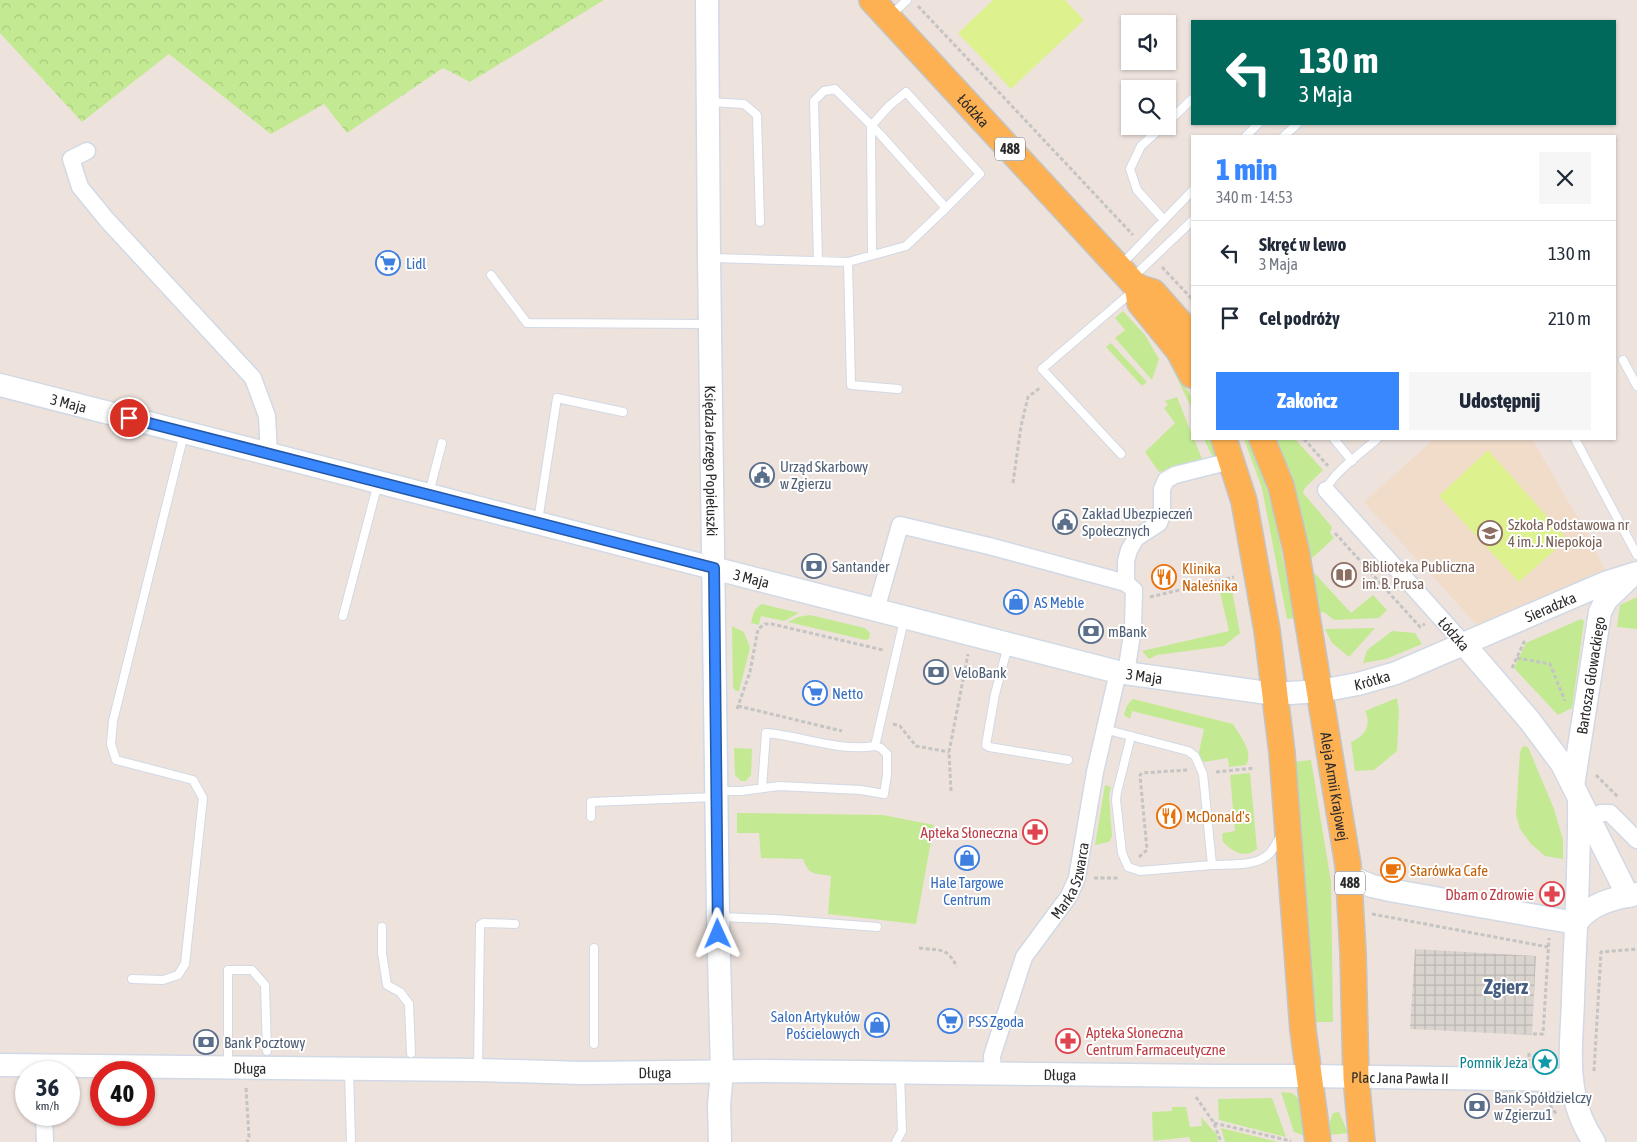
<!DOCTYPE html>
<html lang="pl">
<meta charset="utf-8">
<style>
body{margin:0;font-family:"Asap Condensed",sans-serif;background:#f6f6f7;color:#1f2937;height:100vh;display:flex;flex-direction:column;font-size:19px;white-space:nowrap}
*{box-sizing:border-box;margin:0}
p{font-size:16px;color:#747a83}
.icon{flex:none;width:28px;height:28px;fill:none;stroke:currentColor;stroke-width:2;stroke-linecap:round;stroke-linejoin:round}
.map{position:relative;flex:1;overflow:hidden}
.drawer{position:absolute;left:1191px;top:135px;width:425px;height:305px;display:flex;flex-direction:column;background:#fff;border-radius:0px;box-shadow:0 1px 4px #0004}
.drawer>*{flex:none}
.hud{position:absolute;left:1191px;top:20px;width:425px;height:105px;border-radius:0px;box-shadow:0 1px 4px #0004;background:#00695c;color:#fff;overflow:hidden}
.tools{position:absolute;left:1121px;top:15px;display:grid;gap:10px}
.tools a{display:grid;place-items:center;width:55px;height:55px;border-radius:0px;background:#fff;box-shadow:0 1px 4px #0004;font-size:25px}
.speed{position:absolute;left:15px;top:1061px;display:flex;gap:10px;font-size:25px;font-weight:700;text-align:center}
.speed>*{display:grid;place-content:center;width:65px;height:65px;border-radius:50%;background:#fff;box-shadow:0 1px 4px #0004;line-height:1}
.speed small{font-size:12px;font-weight:400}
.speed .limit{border:8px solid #d22;background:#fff;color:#111}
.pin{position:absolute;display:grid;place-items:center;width:42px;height:42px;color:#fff;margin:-21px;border:2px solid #fff;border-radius:50%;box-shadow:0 1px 5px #0007}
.me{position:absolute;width:55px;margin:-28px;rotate:359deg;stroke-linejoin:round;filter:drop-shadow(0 0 4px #0008)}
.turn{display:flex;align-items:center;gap:18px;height:105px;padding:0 25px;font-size:22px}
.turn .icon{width:65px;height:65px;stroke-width:2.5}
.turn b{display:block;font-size:35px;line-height:42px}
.round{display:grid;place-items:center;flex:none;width:52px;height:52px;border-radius:0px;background:#f6f6f7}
.head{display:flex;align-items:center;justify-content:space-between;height:85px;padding:0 25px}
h1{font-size:30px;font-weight:800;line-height:38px;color:#3887ff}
.action{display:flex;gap:10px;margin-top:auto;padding:10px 25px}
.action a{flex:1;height:58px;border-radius:0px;background:#3887ff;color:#fff;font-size:20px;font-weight:800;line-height:58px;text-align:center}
.action a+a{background:#f6f6f7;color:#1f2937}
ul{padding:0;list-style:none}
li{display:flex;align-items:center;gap:15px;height:65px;padding:0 25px;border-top:1px solid #e0e1e3}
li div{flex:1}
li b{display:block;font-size:19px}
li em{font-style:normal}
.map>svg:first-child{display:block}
</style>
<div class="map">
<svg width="1637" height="1142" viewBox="0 0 1637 1142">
<defs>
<pattern id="park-crowns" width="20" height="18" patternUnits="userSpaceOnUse" patternTransform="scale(1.25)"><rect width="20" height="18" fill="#c3ea93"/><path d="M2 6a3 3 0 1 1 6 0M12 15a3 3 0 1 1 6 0" fill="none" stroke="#a8c97f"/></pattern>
<pattern id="plaza-grid" width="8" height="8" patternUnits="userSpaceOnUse" patternTransform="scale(1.25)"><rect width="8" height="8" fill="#dad4cf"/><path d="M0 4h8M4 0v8" fill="none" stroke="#bbb6b2"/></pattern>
</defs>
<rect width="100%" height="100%" fill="#eee2dc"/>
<path fill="#f1dcca" d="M 1434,439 L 1532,439 L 1590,539 L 1605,570 L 1477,625 L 1364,502 Z"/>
<path fill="#c3ea93" d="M 1123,311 L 1145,335 L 1159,359 L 1152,380 L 1115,338 L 1125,330 L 1115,318 Z
M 1111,343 L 1147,382 L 1142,386 L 1106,347 Z
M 1163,349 L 1192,398 L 1192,411 L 1190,405 Z
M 1177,397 L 1192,435 L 1192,439 L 1194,439 L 1202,459 L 1159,472 L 1145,452 L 1175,423 L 1164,408 L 1168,405 L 1165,401 Z
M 1204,439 L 1211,439 L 1216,455 L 1213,458 Z
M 1244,439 L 1249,439 L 1263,475 L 1274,513 L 1294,618 L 1287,619 L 1262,488 Z
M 1276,439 L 1295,439 L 1323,470 L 1304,489 L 1303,493 L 1332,527 L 1330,533 L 1334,538 L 1310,560 L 1293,480 Z
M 1310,568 L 1351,613 L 1373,595 L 1387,610 L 1379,618 L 1334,620 L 1324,612 L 1318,613 Z
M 1231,585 L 1240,633 L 1224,646 L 1157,655 L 1149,659 L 1142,651 L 1229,631 L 1219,588 Z
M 1637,597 L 1637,629 L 1617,627 L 1620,605 Z
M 762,604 L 799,613 L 784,621 L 761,616 L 759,625 L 751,623 C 753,614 754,608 762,604 Z
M 810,615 L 865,628 L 870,633 L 869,639 L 865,640 L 788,622 L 798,617 Z
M 1581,619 L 1584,621 L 1572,708 L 1558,715 L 1514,668 L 1526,643 Z
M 732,626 L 744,632 L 750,648 L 739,691 L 736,691 L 733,688 Z
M 1375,628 L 1349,657 L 1332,643 L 1325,629 Z
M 1392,631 L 1415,633 L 1422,644 L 1386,659 L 1363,663 L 1367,650 Z
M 1397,698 L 1399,711 L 1397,751 L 1374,770 L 1355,771 L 1351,742 C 1365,736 1372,725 1365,711 Z
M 1133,699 L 1233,724 C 1240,736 1254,752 1246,765 L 1229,767 L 1228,758 L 1204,762 L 1200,759 L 1199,752 L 1204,729 L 1132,711 L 1130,719 L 1124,715 C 1126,709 1127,703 1133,699 Z
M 1523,746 L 1528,747 L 1554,809 L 1563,840 L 1563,859 L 1545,856 L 1531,844 L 1520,829 L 1516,815 L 1520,752 Z
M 734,748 L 752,749 L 751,775 L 746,781 L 741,781 L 735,775 Z
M 1311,760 L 1331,882 L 1333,1022 L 1315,1022 L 1294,762 Z
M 1250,773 L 1257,849 C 1245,859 1233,852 1223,842 L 1222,835 L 1223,833 L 1235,831 L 1230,775 Z
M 1105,785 L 1111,787 L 1109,795 L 1112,836 L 1109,842 L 1095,845 Z
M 737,813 L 883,815 L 934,825 L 916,924 L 828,914 L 831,876 C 814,873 809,876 803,859 L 761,858 L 759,833 L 737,833 Z
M 1281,1092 L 1292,1093 L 1299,1099 L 1305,1136 L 1294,1132 Z
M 1272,1098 L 1286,1137 L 1219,1120 L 1218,1099 Z
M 1172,1107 L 1186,1107 L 1190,1127 L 1202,1126 L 1201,1117 L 1217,1135 L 1218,1142 L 1191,1142 L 1189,1137 L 1153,1141 L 1152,1112 L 1172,1111 Z
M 1339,1112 L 1348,1133 L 1329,1135 L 1330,1121 L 1333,1113 Z
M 1221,1128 L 1278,1142 L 1225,1142 Z"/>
<path fill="url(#park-crowns)" d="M 0,0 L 604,0 L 470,82 L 443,68 L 347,133 L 324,104 L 271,134 L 169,54 L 82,122 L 0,33 Z"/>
<path fill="#ddf28e" d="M 993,0 L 1065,0 L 1084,20 L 1011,89 L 958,33 Z
M 1488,450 L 1567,539 L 1519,582 L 1439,496 Z"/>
<path fill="url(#plaza-grid)" d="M 1415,949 L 1536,956 L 1532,1035 L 1410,1029 Z"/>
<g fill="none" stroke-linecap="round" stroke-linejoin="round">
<defs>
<path id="lane" d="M 891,15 L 907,0
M 710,102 L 744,104 L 757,115 L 760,222
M 1168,122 L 1192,99
M 1163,126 L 1141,146 L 1130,169 L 1137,190 L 1164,220
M 1246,136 L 1258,124
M 1284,136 L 1297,124
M 872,255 L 871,126 L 889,106 L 906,92 L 980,174 L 946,208
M 712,258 L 848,262 L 851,385 L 898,389
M 818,261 L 814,101 L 824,91 L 835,89 L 879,133 L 946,208 L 906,246 L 848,262
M 1122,264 L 1192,191
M 491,275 L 527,323 L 708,324
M 1132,278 L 1192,221
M 1623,360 L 1637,386
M 1334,439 L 1352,461
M 1575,439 L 1637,555
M 1121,454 L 1042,369 L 1132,292
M 1326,490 C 1331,474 1364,451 1377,439
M 429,493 L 442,443
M 538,521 L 557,398 L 623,412
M 343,616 L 378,483
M 1008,646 L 995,694 L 986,745 L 989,747 L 1068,760
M 1104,729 L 1188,751 L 1195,756 L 1203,774 L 1212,865 L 1140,871 L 1128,867 L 1122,853 L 1116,800 L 1117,792 L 1131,736
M 762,788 L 766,733 C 802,736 839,752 875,746
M 718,791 L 741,791 L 779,786 L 861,790 L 884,794 L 887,775 L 887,754 L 881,748 L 875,746 L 904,620
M 591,817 L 591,802 L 715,797
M 1212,865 C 1230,864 1257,867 1270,853 C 1274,848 1277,842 1281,836
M 720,917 L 774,919 L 877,927
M 382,927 L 382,953 L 387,985 L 400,992 L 409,1004 L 411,1053
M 594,948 L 594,1044
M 132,979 L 163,980 L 178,975 L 185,964 L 203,798 L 193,780 L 116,760 L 111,744 L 113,721 L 184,434
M 228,1065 L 228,970 L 252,970 L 265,985 L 267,1051
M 478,1069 L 480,925 L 483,923 L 515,924
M 349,1070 L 351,1142
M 896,1142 L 902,1131 L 900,1074"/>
<g id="street">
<path d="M 87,151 L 71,159 L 80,187 L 107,220 L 253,378 L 267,416 L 269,454"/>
<path d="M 1326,490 L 1464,644"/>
<path d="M 1126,583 L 1126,561 L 1129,550 L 1136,538 L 1159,523 L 1162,515 L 1162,489 L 1166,480 L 1175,475 L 1231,461"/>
<path d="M 876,610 L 900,525 L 989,546 L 1126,583 L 1134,590 L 1133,628 L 1126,673"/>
<path d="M 1589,820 L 1601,813 L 1610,813 L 1637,840"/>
<path id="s1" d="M 993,1073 L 992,1056 L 1024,957 L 1069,896 L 1077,878 L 1095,772 L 1118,672"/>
<path d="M 44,1115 L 45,1142"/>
</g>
<g id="secondary">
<path id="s2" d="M 707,0 L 709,258 L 718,917 L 722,1072 L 719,1105 L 720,1142"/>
<path id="s3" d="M 0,385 L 1118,672 L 1275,694 L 1320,691 L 1358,684 L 1396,673 L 1605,583 L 1637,573"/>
<path d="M 1464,644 L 1530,721 L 1562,764 L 1628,896"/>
<path id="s4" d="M 1573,786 L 1600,612 L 1606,600 L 1629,578"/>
<path d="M 1579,799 C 1580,867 1575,934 1573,1001 C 1572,1031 1568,1063 1574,1093 C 1577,1111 1584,1127 1594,1142"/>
<path d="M 1350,877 L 1372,886 L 1395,891 L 1576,923 C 1591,903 1614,898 1637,894"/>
<path id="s5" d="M 0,1065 L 478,1070 L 582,1073 L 763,1071 L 1216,1076 L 1309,1076 L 1572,1080"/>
</g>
<g id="primary">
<path id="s6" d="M 872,0 L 1137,287"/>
<path d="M 1137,287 L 1140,303 L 1179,351 L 1192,375"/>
<path d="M 1137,287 L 1153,292 L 1192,336"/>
<path d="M 1224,439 L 1244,501 L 1267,630 L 1282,753 L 1303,1030 L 1318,1142"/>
<path id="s7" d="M 1262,439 L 1281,486 L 1296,550 L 1348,865 L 1353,953 L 1356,1077 L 1362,1142"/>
</g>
</defs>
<use href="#lane" stroke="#d1d9e5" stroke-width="10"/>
<use href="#street" stroke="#d1d9e5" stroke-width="19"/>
<use href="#secondary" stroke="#d1d9e5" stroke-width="25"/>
<use href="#primary" stroke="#c4c4c4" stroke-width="28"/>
<path stroke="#c4c4c4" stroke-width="3" stroke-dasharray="4 2.5" stroke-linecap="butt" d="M 918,6 L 1133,235
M 1162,267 L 1192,299
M 1304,439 L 1328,466
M 1013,483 L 1021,426 L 1028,397 L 1041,387
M 1335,533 L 1420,627 L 1425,624
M 1150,597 L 1234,577
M 1517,658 L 1550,664 L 1565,701
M 1512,668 L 1525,640
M 738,706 L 842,731
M 737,709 L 750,672 L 758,629 L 765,624 L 772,624 L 883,650
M 893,724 L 900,726 L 916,746 L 949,752
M 1216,772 L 1255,768
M 1596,775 L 1618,797
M 951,791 L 949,752 L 968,654
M 1139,857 L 1147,850 L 1140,775 L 1142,773 L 1187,770
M 1094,878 L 1120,878
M 1372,914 L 1548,947
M 919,948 C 941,951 946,946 957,967
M 1533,1034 L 1543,1034 L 1549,938
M 1529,1053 L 1529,1061
M 1594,1071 L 1601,952 L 1637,949
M 246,1088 L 249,1137 L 247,1142
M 1196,1097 L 1214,1123 L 1221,1142
M 1546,1100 L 1557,1115
M 1214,1123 L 1291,1141"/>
<use href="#lane" stroke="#fff" stroke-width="8"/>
<use href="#street" stroke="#fff" stroke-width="16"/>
<use href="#secondary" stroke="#fff" stroke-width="22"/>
<use href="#primary" stroke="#feb152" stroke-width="25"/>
</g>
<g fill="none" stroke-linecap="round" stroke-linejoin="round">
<defs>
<path id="route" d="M 129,418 L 714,568 L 718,934"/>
</defs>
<use href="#route" stroke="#2458a6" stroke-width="12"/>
<use href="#route" stroke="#3887ff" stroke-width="9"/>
</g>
<defs>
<symbol id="supermarket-ring" viewBox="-11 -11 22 22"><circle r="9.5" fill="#fff" stroke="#3f7fe0" stroke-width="1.5"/><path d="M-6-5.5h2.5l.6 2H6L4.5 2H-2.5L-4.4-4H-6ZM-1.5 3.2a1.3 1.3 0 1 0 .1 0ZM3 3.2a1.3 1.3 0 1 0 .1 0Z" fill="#3f7fe0"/></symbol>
<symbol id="civic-ring" viewBox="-11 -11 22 22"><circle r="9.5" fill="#fff" stroke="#5c6f8a" stroke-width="1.5"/><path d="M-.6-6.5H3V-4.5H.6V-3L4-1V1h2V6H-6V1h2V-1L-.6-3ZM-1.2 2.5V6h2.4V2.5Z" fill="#5c6f8a"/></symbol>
<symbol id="school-ring" viewBox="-11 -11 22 22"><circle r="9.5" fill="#fff" stroke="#8d6e63" stroke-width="1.5"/><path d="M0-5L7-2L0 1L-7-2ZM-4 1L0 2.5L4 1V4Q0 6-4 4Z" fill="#8d6e63"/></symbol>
<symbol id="bank-ring" viewBox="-11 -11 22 22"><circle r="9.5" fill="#fff" stroke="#5c6f8a" stroke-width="1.5"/><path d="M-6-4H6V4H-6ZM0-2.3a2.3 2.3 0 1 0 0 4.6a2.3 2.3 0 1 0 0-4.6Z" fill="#5c6f8a"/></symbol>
<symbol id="library-ring" viewBox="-11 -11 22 22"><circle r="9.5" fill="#fff" stroke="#8d6e63" stroke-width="1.5"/><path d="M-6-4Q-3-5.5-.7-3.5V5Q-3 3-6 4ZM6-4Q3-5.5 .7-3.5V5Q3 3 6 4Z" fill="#8d6e63"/></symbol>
<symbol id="restaurant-ring" viewBox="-11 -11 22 22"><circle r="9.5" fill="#fff" stroke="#e8710a" stroke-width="1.5"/><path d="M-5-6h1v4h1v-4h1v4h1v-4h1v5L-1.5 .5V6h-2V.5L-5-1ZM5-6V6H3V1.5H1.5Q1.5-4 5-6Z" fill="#e8710a"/></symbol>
<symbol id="shop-ring" viewBox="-11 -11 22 22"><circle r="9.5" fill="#fff" stroke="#3f7fe0" stroke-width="1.5"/><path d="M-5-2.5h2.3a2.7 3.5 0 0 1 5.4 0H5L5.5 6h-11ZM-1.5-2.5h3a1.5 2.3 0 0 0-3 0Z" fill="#3f7fe0"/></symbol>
<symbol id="pharmacy-ring" viewBox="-11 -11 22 22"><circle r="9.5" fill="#fff" stroke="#e0444e" stroke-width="1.5"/><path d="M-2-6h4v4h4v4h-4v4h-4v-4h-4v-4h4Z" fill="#e0444e"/></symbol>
<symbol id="cafe-ring" viewBox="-11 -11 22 22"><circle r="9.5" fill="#fff" stroke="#e8710a" stroke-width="1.5"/><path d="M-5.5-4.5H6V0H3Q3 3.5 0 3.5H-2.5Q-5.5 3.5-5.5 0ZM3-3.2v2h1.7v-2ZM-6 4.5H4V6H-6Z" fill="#e8710a"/></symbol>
<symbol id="sight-ring" viewBox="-11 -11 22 22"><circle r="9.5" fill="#fff" stroke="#0f9aa8" stroke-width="1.5"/><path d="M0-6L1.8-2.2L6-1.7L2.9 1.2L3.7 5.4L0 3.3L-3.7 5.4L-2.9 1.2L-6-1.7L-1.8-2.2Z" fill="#0f9aa8"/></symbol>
</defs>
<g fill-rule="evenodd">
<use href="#supermarket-ring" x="374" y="249" width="28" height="28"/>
<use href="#civic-ring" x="748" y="461" width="28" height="28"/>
<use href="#civic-ring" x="1051" y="508" width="28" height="28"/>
<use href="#school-ring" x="1476" y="519" width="28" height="28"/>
<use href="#bank-ring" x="800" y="552" width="28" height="28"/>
<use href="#library-ring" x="1330" y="561" width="28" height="28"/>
<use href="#restaurant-ring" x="1150" y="563" width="28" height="28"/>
<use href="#shop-ring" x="1002" y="588" width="28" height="28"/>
<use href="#bank-ring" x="1077" y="617" width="28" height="28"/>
<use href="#bank-ring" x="922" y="658" width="28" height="28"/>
<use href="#supermarket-ring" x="801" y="679" width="28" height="28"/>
<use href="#restaurant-ring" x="1155" y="802" width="28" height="28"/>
<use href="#pharmacy-ring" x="1021" y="818" width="28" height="28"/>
<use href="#shop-ring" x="953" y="844" width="28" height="28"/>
<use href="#cafe-ring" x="1379" y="856" width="28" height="28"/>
<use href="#pharmacy-ring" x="1538" y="880" width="28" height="28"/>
<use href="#supermarket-ring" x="936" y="1007" width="28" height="28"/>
<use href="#shop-ring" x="863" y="1011" width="28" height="28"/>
<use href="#pharmacy-ring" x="1054" y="1027" width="28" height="28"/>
<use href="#bank-ring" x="192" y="1028" width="28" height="28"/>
<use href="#sight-ring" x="1531" y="1048" width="28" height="28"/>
<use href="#bank-ring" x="1463" y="1092" width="28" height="28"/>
</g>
<g text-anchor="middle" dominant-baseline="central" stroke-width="4" stroke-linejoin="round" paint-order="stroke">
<g fill="#fff" stroke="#6b6b6b" stroke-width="1">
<rect x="995" y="137.5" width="30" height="23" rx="4"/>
<rect x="1335" y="871.5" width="30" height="23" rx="4"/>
</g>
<g font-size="14" font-weight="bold" fill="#2b2b2b">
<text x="1010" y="149">488</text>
<text x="1350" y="883">488</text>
</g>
<g font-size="15" fill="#2b2b2b" stroke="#fff">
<text stroke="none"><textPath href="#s6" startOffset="150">Łódzka</textPath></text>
<text stroke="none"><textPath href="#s3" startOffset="71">3 Maja</textPath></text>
<text stroke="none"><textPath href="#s2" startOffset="461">Księdza Jerzego Popiełuszki</textPath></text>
<text stroke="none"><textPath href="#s3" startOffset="776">3 Maja</textPath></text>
<text stroke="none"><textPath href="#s3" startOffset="1604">Sieradzka</textPath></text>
<text transform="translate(1454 634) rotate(49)">Łódzka</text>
<text stroke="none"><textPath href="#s4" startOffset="112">Bartosza Głowackiego</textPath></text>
<text stroke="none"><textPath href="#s3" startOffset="1181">3 Maja</textPath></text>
<text stroke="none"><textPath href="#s3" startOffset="1411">Krótka</textPath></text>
<text stroke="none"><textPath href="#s7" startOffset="356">Aleja Armii Krajowej</textPath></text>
<text stroke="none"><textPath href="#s1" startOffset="212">Marka Szwarca</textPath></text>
<text stroke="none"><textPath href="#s5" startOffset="250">Długa</textPath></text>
<text stroke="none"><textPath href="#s5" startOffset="655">Długa</textPath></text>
<text stroke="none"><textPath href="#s5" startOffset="1060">Długa</textPath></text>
<text stroke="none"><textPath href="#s5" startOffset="1400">Plac Jana Pawła II</textPath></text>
</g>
<g font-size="15" fill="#366cbe" stroke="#fff" text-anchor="start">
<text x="406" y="263">Lidl</text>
<text x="1034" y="602">AS Meble</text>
<text x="832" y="693">Netto</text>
<text x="967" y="882" text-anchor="middle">Hale Targowe<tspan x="967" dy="17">Centrum</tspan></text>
<text x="860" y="1016" text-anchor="end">Salon Artykułów<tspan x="860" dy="17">Pościelowych</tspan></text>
<text x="968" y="1021">PSS Zgoda</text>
</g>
<g font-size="15" fill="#4e5e75" stroke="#fff" text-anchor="start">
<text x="780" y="466">Urząd Skarbowy<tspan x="780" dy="17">w Zgierzu</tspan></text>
<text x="1082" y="513">Zakład Ubezpieczeń<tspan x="1082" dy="17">Społecznych</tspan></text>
<text x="832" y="566">Santander</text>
<text x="1108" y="631">mBank</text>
<text x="954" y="672">VeloBank</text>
<text x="224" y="1042">Bank Pocztowy</text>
<text x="1494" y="1097">Bank Spółdzielczy<tspan x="1494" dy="17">w Zgierzu1</tspan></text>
</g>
<g font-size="15" fill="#785e54" stroke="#fff" text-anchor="start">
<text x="1508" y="524">Szkoła Podstawowa nr<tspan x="1508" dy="17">4 im. J. Niepokoja</tspan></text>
<text x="1362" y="566">Biblioteka Publiczna<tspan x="1362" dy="17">im. B. Prusa</tspan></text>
</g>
<g font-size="15" fill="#c56008" stroke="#fff" text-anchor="start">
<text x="1182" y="568">Klinika<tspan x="1182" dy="17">Naleśnika</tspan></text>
<text x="1186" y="816">McDonald's</text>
<text x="1410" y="870">Starówka Cafe</text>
</g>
<g font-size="15" fill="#be3a42" stroke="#fff" text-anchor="end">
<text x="1018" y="832">Apteka Słoneczna</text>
<text x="1534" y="894">Dbam o Zdrowie</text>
<text x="1086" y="1032" text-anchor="start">Apteka Słoneczna<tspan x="1086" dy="17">Centrum Farmaceutyczne</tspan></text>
</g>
<g font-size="15" fill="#0d838f" stroke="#fff" text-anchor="end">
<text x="1528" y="1062">Pomnik Jeża</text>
</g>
<g font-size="20" font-weight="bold" fill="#475d80" stroke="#fff">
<text x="1506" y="986">Zgierz</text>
</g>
</g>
</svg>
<div class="tools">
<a><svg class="icon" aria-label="sound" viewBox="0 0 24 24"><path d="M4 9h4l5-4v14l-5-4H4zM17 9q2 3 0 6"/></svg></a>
<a><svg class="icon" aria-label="search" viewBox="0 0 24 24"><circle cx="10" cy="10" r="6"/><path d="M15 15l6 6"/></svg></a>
</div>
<div class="speed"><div>36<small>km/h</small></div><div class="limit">40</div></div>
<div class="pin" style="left:129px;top:418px;background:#d93025"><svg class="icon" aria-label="arrive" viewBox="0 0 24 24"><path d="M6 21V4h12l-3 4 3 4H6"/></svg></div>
<svg class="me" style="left:718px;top:934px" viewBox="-20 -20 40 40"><path d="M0-17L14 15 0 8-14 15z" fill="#3887ff" stroke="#fff" stroke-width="4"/></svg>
<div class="hud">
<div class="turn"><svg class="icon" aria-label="left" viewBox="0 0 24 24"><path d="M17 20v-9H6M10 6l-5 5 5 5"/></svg><div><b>130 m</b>3 Maja</div></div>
</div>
<section class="drawer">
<div class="head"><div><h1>1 min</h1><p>340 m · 14:53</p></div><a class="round"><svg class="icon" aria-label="close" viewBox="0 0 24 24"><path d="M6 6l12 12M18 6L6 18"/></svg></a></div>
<ul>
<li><svg class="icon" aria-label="left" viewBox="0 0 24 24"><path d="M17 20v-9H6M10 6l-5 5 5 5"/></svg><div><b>Skręć w lewo</b><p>3 Maja</p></div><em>130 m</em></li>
<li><svg class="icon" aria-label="arrive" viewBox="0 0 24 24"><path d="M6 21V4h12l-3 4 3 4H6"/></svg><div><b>Cel podróży</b></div><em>210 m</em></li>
</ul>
<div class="action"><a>Zakończ</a><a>Udostępnij</a></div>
</section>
</div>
